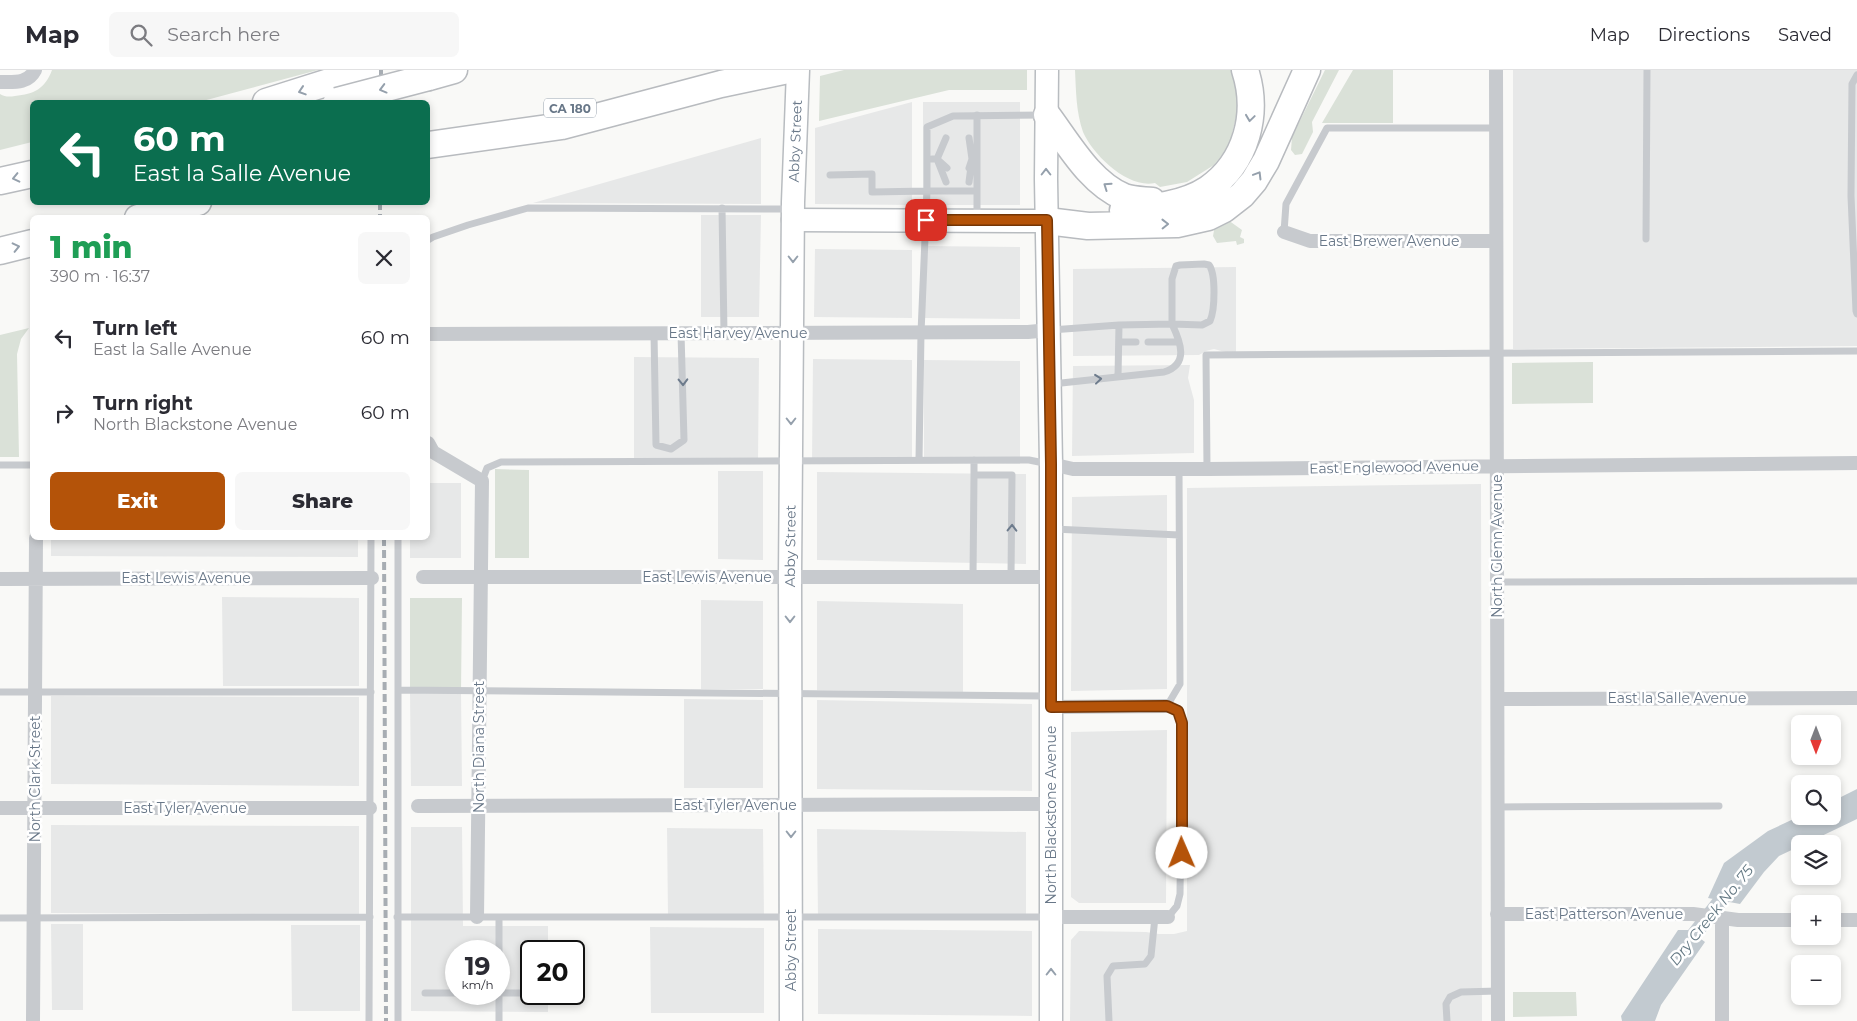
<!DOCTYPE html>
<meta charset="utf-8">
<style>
body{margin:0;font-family:Montserrat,sans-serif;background:#f7f7f7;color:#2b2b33;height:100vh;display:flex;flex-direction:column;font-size:19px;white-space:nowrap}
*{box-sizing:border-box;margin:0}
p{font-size:16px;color:#7c7c81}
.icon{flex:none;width:28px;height:28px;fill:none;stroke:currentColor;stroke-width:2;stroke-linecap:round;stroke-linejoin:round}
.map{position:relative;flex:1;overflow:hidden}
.drawer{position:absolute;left:30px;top:145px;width:400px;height:325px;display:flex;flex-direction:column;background:#fff;border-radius:8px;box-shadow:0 2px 8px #0003}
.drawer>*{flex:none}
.top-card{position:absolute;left:30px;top:30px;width:400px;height:105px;border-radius:8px;box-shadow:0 2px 8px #0003;background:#0b6e4f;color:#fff;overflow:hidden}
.needle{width:32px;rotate:180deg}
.controls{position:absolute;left:1791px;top:645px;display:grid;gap:10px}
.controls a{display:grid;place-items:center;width:50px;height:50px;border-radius:8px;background:#fff;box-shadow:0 2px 8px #0003;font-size:25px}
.speed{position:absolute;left:445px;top:870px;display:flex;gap:10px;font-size:25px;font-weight:700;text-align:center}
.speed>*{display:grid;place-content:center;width:65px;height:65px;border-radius:50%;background:#fff;box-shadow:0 2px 8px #0003;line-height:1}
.speed small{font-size:12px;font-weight:400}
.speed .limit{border:2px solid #111;border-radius:8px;background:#fff;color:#111}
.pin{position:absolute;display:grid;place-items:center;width:42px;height:42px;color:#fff;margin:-21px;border-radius:10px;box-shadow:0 2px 8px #0006}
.me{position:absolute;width:55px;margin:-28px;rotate:359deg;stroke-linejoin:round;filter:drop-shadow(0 0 4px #0008)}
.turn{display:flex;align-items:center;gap:18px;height:105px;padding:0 20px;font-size:22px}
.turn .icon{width:65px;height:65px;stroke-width:2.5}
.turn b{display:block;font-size:35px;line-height:42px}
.round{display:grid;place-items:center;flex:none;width:52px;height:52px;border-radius:8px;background:#f7f7f7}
.head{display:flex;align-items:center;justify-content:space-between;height:85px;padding:0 20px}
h1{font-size:30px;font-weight:800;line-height:38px;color:#1e9e55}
.button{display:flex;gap:10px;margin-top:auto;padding:10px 20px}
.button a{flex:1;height:58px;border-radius:8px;background:#b45309;color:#fff;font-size:20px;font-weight:800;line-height:58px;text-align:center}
.button a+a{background:#f7f7f7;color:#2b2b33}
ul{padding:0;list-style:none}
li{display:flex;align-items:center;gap:15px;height:75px;padding:0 20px}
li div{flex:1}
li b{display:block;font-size:19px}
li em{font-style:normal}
header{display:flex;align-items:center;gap:30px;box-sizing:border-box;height:70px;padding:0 25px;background:#fff;border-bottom:1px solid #e1e1e2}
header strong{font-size:24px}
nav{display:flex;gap:28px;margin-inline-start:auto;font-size:18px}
.search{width:350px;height:45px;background:#f7f7f7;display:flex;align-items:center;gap:12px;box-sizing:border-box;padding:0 18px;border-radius:8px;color:#7c7c81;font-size:19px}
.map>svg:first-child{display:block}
</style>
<header>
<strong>Map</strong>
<div class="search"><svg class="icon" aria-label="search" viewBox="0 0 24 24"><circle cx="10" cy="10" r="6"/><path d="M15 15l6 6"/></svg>Search here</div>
<nav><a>Map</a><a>Directions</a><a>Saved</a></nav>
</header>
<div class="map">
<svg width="1857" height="951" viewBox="0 0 1857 951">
<rect width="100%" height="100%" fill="#f9f9f7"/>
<path fill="#e7e8e8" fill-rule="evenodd" d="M 1513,0 L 1857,0 L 1857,276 L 1513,279 Z
M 912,32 L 912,135 L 815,134 L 815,58 Z
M 923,32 L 1020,32 L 1020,135 L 923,135 Z
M 761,68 L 761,134 L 533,133 Z
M 701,145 L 761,145 L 759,247 L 701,247 Z
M 923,176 L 1020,177 L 1020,249 L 923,248 Z
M 815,179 L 912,180 L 912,248 L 814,247 Z
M 1236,197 L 1236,285 L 1214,279 L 1206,281 L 1199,285 L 1073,286 L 1073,199 Z
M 634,287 L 759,288 L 758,391 L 634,390 Z
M 813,289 L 912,290 L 912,392 L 812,391 Z
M 924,290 L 1020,291 L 1020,394 L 924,392 Z
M 1190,295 L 1188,308 L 1194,330 L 1194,383 L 1072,386 L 1073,296 Z
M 718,401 L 763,401 L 763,490 L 718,489 Z
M 817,402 L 1026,404 L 1026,494 L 817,490 Z
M 428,413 L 461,413 L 461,488 L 410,488 L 410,468 L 428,468 Z
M 1481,414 L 1482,951 L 1070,951 L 1071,870 L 1079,861 L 1146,862 L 1159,864 L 1174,864 L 1187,861 L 1187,418 Z
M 1167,425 L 1167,619 L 1071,621 L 1072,427 Z
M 51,468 L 358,468 L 358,487 L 51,486 Z
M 222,527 L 359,528 L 359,616 L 223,616 Z
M 701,530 L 763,531 L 763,619 L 701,619 Z
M 817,531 L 963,534 L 963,622 L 817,620 Z
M 410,622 L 461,622 L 462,716 L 411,716 Z
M 51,626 L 359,627 L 359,716 L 51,714 Z
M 684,629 L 763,630 L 763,718 L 684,718 Z
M 817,630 L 1032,634 L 1032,721 L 817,719 Z
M 1167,660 L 1166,833 L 1079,833 L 1071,827 L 1071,662 Z
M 51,755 L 359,756 L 359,845 L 51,843 Z
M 411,757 L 462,757 L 463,856 L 548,856 L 548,881 L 531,881 L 531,924 L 548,924 L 548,942 L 411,941 ZM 456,881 L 499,881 L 499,924 L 456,924 Z
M 667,758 L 763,759 L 764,847 L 668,846 Z
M 817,759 L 1026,762 L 1026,850 L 818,848 Z
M 51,854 L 83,854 L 83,940 L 52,940 Z
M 291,855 L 360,855 L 360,941 L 292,941 Z
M 650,857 L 764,858 L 764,943 L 651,943 Z
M 818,859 L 1032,861 L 1032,946 L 818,944 Z"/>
<path fill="#dae1d8" d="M 52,0 L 318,0 L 199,32 L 32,32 L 32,72 L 0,80 L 0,24 C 5,27 9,27 15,26 C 34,24 45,19 52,0 Z
M 844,0 L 1027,0 L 1027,20 L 949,20 L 819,51 L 820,6 Z
M 1075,0 L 1233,0 L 1238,15 L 1238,39 L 1229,76 L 1223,84 L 1214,95 L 1187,112 L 1160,117 L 1155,113 C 1128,119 1093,85 1083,62 C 1076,42 1076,21 1075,0 Z
M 1325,0 L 1339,0 L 1312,52 L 1313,62 L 1302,84 L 1295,85 L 1291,80 L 1292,67 Z
M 1353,0 L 1393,0 L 1393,53 L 1322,53 Z
M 1228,150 L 1242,160 L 1240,167 L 1244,169 L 1244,173 L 1237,175 L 1236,171 L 1217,173 L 1213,166 L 1215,155 Z
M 29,258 L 21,269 L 17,284 L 19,387 L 0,387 L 0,265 Z
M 1593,292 L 1593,333 L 1512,334 L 1512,293 Z
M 495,399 L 529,400 L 529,488 L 495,488 Z
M 410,528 L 462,528 L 461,622 L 410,622 Z
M 1513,922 L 1576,922 L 1577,946 L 1513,947 Z"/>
<path fill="#c2cad0" d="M 1857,719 L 1857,749 L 1805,774 L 1800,774 L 1800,776 L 1779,786 L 1764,802 L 1740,834 L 1708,828 L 1724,793 L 1768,761 L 1800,746 L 1832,746 L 1833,731 Z
M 1678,860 L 1689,860 L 1705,872 L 1661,935 L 1655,951 L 1622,951 L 1621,946 Z"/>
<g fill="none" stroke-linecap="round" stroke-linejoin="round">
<path stroke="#c2cad0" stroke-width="15" d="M 1682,880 L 1732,816"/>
<defs>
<g id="primary">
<path d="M 1047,0 L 1046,109 L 1051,394 L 1051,951"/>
<path d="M 793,150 L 1047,151"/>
<path id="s1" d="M 791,951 L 790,506 L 793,132 L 798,0"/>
</g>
<path id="highway" d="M 429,7 L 454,0
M 266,32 L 367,0
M 1047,45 C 1068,73 1090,113 1124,127 C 1133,130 1143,130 1152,131
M 428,75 L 562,56 L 721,14 L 788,0
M 0,111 L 32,104
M 1123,140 C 1151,138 1184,135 1208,119 C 1247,92 1259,43 1245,0
M 138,148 L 198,132
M 1047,151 L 1088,156 L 1177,154 L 1208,147 L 1224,139 L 1242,125 L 1254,111 L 1266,91 L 1307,0
M 0,181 L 32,173"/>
</defs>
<use href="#primary" stroke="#b8bcc0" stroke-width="25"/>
<use href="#highway" stroke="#b8bbbf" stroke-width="29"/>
<path stroke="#c7cace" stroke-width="7" d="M 1857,5 L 1852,14 L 1851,126 L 1856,241 L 1857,244
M 977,45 L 977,121 L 927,121 L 927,57 L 953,46 L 1044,45
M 969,68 L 972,89 L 976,89
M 932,89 L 937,89 L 946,68
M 969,98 L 972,89 L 969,112
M 830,105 L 872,104 L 872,122 L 927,121 L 921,263 L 919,390
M 946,112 L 937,89 L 947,98
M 977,121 L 977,148
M 722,138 L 724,263
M 1284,162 L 1286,134 L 1327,58 L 1496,58
M 1646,169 L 1647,0
M 428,170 L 433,167 L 468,155 L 528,138 L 789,139
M 1204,194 L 1209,195 C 1216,204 1215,240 1210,251 L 1202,255 L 1172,254 L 1172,209 L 1176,196 L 1180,195 Z
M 1051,260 L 1119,255 L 1172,254 C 1181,273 1189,294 1164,302 L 1052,314
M 654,264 L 656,375 L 671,379 L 684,370 L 681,263
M 1119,272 L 1136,272
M 1148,272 L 1179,272
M 1118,307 L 1119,255
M 974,390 L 974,405
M 0,395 L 32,395
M 1207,399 L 1206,285 L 1857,281
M 482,411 L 487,398 L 501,392 L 1029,390 L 1049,394
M 1054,459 L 1179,465
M 973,507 L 974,405 L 1012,405 L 1011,507
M 1496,512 L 1857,511
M 398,620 L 1047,626
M 0,622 L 371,622
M 1496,737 L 1719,736
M 397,847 L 1047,847
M 1168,847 L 1177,836 L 1180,824 L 1182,653 L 1178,641 L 1167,636 L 1180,614 L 1179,399
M 0,848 L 370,847
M 499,913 L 499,847
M 425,923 L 456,923
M 499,923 L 531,923
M 499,924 L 499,951
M 369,951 L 371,468
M 398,951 L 398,468
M 1109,951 L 1107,906 L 1113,896 L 1145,894 L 1151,886 L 1155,847
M 1447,951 L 1446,934 L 1450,927 L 1461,922 L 1498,921"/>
<path stroke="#c7cace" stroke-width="14" d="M 1496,0 L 1498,951
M 0,12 C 14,12 28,14 35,0
M 1284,162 L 1310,171 L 1496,171
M 428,264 L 1028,262 L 1049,260
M 428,373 L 433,382 L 482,411 L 477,847
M 1051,394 L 1073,399 L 1207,399 L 1857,393
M 423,507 L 1051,507
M 0,509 L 372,508
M 1498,629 L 1857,628
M 1051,637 L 1167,636
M 418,736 L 1051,734
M 0,738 L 370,738
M 1497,844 L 1693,844 L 1738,850 L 1800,850
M 1050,847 L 1168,847
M 1832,850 L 1857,850
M 33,951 L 36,468
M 1722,951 L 1722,849"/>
<use href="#primary" stroke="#fff" stroke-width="22"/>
<use href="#highway" stroke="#fff" stroke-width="26"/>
<path stroke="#a7adb3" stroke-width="4" stroke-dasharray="8 4" stroke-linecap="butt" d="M 381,32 L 381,0
M 380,132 L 380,148
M 384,468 L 386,951"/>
<defs>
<path id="highway-bridge" d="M 337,31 L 429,7"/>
</defs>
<use href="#highway-bridge" stroke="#b8bbbf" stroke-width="29" stroke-linecap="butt"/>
<use href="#highway-bridge" stroke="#fff" stroke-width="26"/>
</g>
<defs><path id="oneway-chevron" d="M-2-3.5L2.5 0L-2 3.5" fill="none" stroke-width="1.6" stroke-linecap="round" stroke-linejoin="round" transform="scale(1.25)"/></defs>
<g stroke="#95a0ac">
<use href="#oneway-chevron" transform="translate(383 19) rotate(165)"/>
<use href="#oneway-chevron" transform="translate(302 21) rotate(162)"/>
<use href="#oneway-chevron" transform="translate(1250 48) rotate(98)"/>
<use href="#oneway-chevron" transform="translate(1046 102) rotate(-90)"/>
<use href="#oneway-chevron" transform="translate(1258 105) rotate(-59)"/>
<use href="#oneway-chevron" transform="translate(16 108) rotate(167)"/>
<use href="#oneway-chevron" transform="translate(1107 116) rotate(-145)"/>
<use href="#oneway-chevron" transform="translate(1165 154) rotate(-1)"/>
<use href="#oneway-chevron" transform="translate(16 177) rotate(-13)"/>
<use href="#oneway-chevron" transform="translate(793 189) rotate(90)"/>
<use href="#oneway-chevron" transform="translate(791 351) rotate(90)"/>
<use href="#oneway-chevron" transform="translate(790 549) rotate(90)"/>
<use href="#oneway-chevron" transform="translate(791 764) rotate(90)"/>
<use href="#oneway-chevron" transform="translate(1051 902) rotate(-90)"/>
</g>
<g stroke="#6d7b8c">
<use href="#oneway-chevron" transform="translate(1098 309) rotate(-6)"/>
<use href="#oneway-chevron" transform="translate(683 312) rotate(89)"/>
<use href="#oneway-chevron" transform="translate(1012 458) rotate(-89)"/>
</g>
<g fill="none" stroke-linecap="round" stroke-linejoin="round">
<defs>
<path id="route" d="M 926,150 L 1047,150 L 1051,394 L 1051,637 L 1167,636 L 1178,641 L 1182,653 L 1182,783"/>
</defs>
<use href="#route" stroke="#753606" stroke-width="12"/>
<use href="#route" stroke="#b45309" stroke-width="9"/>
</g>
<g text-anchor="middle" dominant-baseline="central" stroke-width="5" stroke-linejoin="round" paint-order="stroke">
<rect fill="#fff" stroke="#95a0ac" stroke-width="1" x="544" y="28.5" width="52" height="19" rx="4"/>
<g font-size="12" font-weight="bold" fill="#687788">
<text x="570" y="38">CA 180</text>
</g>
<g font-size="14" fill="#687788" stroke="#fff">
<text stroke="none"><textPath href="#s1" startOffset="880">Abby Street</textPath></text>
<text x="1389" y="171">East Brewer Avenue</text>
<text x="738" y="263">East Harvey Avenue</text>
<text transform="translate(1394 397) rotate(-1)">East Englewood Avenue</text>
<text stroke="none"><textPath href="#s1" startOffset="475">Abby Street</textPath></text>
<text transform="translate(1497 476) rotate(-90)">North Glenn Avenue</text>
<text x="707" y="507">East Lewis Avenue</text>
<text x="186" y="508">East Lewis Avenue</text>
<text x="1677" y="628">East la Salle Avenue</text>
<text transform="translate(479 677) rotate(-90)">North Diana Street</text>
<text transform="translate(35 709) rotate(-90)">North Clark Street</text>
<text x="735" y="735">East Tyler Avenue</text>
<text x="185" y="738">East Tyler Avenue</text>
<text transform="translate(1051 745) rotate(-90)">North Blackstone Avenue</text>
<text x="1604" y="844">East Patterson Avenue</text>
<text transform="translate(791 880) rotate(-90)">Abby Street</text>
</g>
<g font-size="15" font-style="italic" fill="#637883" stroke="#fff">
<text transform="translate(1711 845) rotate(-51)">Dry Creek No. 75</text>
</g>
</g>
</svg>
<div class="controls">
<a><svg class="needle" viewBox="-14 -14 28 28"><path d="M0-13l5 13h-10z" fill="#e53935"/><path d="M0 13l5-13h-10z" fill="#7c7c81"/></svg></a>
<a><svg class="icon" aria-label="search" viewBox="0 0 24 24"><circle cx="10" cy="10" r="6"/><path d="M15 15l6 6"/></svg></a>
<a><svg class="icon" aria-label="layers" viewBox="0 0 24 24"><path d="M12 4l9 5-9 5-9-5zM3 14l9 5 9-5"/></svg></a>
<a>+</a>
<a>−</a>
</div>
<div class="speed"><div>19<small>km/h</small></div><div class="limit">20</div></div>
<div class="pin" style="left:926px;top:150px;background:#d93025"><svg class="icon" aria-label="arrive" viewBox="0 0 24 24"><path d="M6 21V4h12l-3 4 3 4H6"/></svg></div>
<svg class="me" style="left:1182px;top:783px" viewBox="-20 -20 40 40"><circle r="19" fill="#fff"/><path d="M0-13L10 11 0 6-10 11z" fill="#b45309"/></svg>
<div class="top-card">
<div class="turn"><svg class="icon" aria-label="left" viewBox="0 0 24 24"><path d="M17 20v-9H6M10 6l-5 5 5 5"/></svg><div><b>60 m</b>East la Salle Avenue</div></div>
</div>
<section class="drawer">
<div class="head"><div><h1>1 min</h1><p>390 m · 16:37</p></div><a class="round"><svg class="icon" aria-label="close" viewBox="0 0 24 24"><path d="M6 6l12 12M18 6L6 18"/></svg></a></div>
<ul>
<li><svg class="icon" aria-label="left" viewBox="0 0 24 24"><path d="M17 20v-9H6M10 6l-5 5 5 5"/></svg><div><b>Turn left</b><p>East la Salle Avenue</p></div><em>60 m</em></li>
<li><svg class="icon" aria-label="right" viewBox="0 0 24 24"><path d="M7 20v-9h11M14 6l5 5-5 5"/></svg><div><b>Turn right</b><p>North Blackstone Avenue</p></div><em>60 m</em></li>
</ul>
<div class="button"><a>Exit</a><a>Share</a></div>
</section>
</div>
